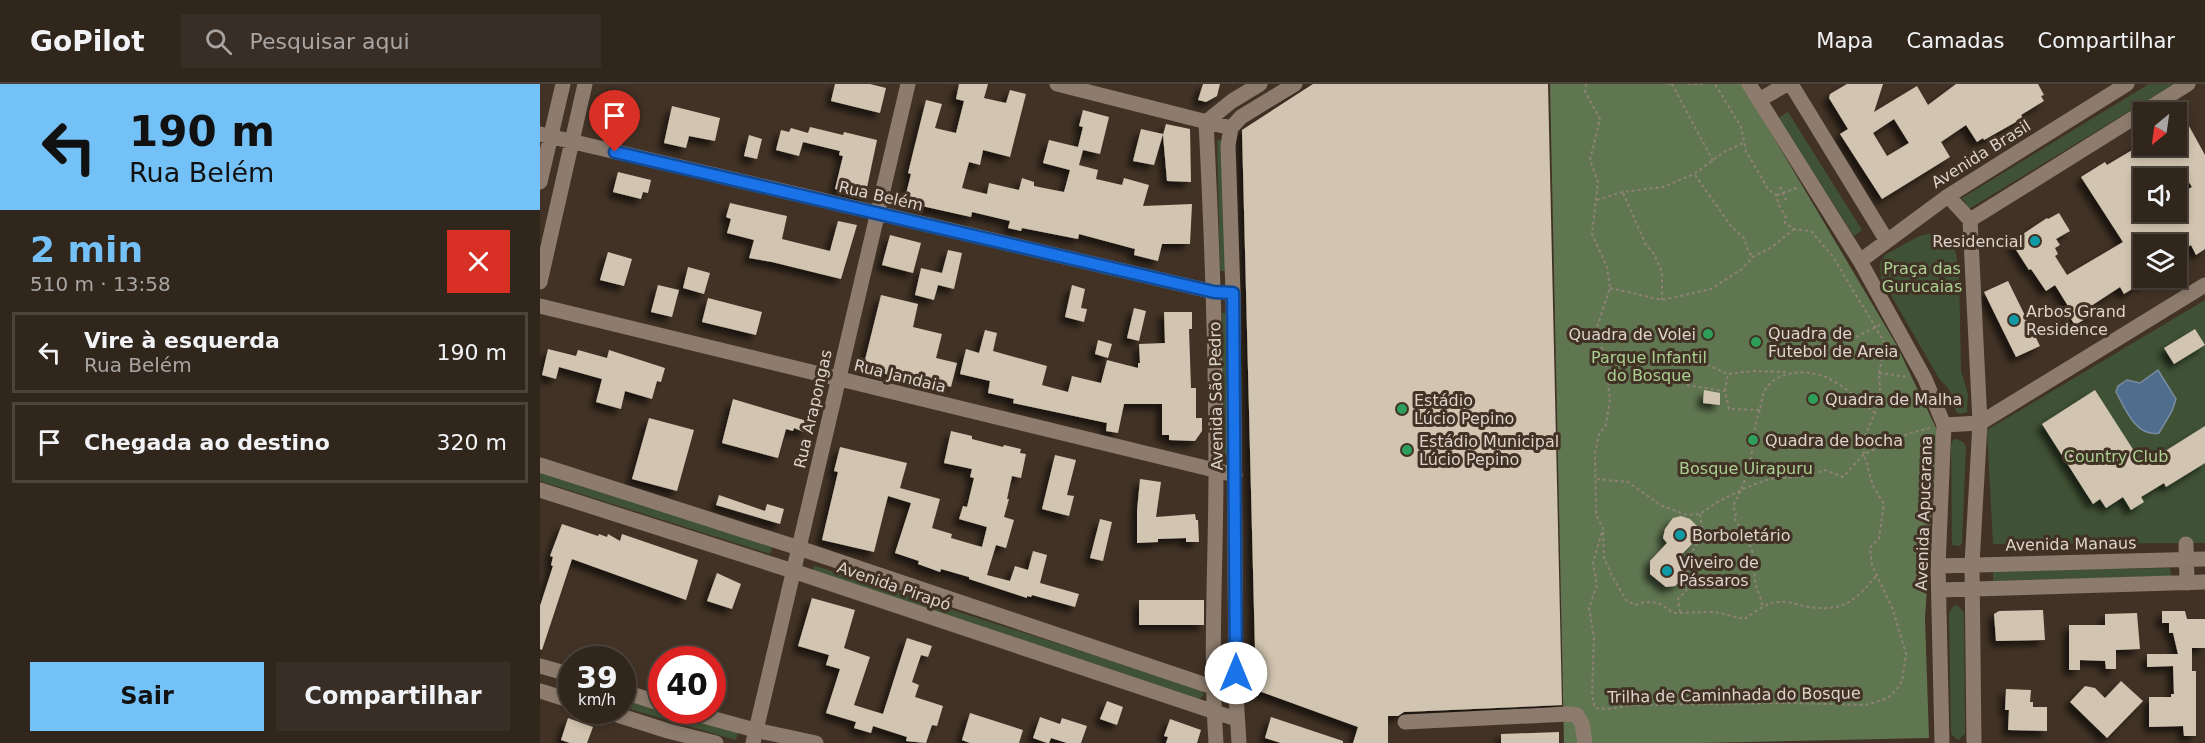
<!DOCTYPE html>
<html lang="pt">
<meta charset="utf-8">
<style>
body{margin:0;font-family:"DejaVu Sans",sans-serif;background:#392e25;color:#f1f3f6;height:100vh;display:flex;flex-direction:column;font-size:22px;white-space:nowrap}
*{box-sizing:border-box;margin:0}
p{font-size:20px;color:#a8a5a3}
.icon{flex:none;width:33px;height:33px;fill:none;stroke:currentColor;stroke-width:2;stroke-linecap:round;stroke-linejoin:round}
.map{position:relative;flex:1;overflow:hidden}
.panel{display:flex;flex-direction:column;background:#31261c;width:540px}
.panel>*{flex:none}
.banner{background:#73c1f6;color:#111;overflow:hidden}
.needle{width:39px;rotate:209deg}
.buttons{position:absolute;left:1593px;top:18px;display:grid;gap:12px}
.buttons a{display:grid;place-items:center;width:54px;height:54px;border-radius:0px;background:#31261c;box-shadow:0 3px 9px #0003,0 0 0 2px #4c433b;font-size:30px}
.speed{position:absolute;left:18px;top:562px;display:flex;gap:12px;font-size:30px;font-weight:700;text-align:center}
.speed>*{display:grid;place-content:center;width:78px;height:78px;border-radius:50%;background:#31261c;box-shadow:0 3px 9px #0003,0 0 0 2px #4c433b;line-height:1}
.speed small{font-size:15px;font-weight:400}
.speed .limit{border:9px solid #d22;background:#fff;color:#111}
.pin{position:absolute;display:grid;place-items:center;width:51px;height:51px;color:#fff;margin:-62px -26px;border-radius:50% 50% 50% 0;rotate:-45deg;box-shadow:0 0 6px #0007}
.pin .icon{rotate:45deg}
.me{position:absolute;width:66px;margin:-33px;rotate:0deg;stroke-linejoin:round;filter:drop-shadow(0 0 4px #0008)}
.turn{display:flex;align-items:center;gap:21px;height:126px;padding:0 30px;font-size:27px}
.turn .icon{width:78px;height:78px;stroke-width:2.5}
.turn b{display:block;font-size:42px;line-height:51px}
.round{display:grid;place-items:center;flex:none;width:63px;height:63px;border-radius:0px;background:#392e25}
.summary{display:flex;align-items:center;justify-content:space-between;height:102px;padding:0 30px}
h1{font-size:36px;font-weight:700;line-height:45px;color:#73c1f6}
.button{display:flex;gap:12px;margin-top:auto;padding:12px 30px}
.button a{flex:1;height:69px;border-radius:0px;background:#73c1f6;color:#111;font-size:24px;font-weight:700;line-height:69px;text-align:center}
.button a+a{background:#392e25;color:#f1f3f6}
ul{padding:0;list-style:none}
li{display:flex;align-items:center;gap:18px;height:81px;margin:0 12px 9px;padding:0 18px;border:3px solid #4c433b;border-radius:0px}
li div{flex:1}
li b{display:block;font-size:22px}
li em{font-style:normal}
header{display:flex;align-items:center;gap:36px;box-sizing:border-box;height:84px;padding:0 30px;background:#31261c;border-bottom:2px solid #4c433b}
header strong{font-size:28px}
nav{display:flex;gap:33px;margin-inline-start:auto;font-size:21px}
.search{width:420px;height:54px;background:#392e25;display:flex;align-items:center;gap:15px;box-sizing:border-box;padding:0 21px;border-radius:0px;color:#a8a5a3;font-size:22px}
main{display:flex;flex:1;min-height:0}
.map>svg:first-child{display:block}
</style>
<header>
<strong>GoPilot</strong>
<div class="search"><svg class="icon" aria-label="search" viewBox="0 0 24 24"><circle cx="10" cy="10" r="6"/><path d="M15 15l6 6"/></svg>Pesquisar aqui</div>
<nav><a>Mapa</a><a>Camadas</a><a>Compartilhar</a></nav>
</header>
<main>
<section class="panel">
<div class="banner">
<div class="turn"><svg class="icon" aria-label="left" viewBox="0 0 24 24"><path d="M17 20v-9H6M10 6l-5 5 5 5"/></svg><div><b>190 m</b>Rua Belém</div></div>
</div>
<div class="summary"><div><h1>2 min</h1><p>510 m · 13:58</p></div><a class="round" style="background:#d93025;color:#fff"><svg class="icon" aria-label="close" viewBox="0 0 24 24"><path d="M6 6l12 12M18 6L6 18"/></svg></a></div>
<ul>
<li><svg class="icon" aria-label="left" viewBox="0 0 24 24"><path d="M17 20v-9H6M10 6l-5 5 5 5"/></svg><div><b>Vire à esquerda</b><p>Rua Belém</p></div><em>190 m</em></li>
<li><svg class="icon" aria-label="arrive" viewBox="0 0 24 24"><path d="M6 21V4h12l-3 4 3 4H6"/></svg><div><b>Chegada ao destino</b></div><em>320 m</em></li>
</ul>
<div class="button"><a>Sair</a><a>Compartilhar</a></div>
</section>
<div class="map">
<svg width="1665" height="659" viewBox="0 0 1665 659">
<defs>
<filter id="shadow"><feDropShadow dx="-5.5" dy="5.5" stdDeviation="3" flood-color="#0009"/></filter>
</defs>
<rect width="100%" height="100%" fill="#413225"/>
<path fill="#405235" d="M 1609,0 L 1634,0 L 1429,125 L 1422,114 Z
M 1248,28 L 1322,146 L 1314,152 L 1238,34 Z
M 677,56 L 686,56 L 688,187 L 680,187 Z
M 1398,148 L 1412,157 L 1416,170 L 1419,189 L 1421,287 L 1428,310 L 1427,328 L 1420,330 L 1416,328 C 1414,314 1411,305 1400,296 L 1341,194 L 1340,179 L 1345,171 L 1379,152 Z
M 1665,216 L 1665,459 L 1453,460 L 1447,346 Z
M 682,229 L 690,229 L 692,371 L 684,371 Z
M 1417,355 L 1423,358 L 1426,363 L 1422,459 L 1420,462 L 1412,461 L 1411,361 L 1413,356 Z
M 0,386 L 233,461 L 230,470 L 0,397 Z
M 276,482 L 662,606 L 664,611 L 659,615 L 272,487 L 274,483 Z
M 1630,484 L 1631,492 L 1453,497 L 1453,487 Z
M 1414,521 L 1418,522 L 1424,528 L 1425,650 L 1418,656 L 1411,650 L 1409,529 Z
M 83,614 L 161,639 L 198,648 L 196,656 L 83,623 Z"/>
<path fill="#607651" d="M 1010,0 L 1202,0 L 1356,260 L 1397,346 L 1385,535 L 1389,654 L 1161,659 L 1024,659 Z"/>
<path fill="#4f6d8d" stroke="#7a8ca0" stroke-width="1.5" d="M 1618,286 L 1636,315 L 1632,327 L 1619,349 C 1596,354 1585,324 1576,308 L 1578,302 L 1587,296 L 1600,299 Z"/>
<path fill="#d1c4b0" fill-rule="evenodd" filter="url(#shadow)" d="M 295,0 L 330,0 L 346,4 L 340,29 L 291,17 Z
M 419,0 L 448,0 L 444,14 L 466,19 L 470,6 L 486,10 L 470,73 L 443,66 L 440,81 L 429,78 L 422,104 L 447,110 L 449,99 L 479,106 L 482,94 L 494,98 L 494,102 L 524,108 L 530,86 L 503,79 L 509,56 L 538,63 L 543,43 L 539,42 L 543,26 L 569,33 L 560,70 L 543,66 L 539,81 L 558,86 L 556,95 L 582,101 L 584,94 L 609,101 L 603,122 L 652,120 L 650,160 L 622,160 L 618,177 L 594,171 L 595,165 L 539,150 L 538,155 L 482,144 L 481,147 L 468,144 L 470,137 L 432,128 L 431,133 L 364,118 L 371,90 L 368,89 L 386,16 L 402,20 L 395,44 L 416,49 L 424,17 L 416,15 Z
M 663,0 L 680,0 L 677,12 L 666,18 L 658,16 Z
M 773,0 L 1008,0 L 1022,621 L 864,628 L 858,632 L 848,632 L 848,659 L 813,659 L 818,643 L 716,606 L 702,46 Z
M 1307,0 L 1343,0 L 1334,28 L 1377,2 L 1388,21 L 1416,0 L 1498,0 L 1504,11 L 1501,12 L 1504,17 L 1481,31 L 1483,34 L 1444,56 L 1443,54 L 1437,58 L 1426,41 L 1401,58 L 1410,73 L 1342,115 L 1300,50 L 1308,45 L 1289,14 L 1290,10 ZM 1354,35 L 1369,59 L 1347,72 L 1333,49 Z
M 132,22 L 180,34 L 175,57 L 149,52 L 146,64 L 124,59 Z
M 1644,33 L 1665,71 L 1665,165 L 1656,171 L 1651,161 L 1636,170 L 1636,160 L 1604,160 L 1604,191 L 1600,194 L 1610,194 L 1584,210 L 1580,203 L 1548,224 L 1552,231 L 1535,241 L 1529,232 L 1533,230 L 1515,201 L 1506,207 L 1491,185 L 1489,186 L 1471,158 L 1507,134 L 1508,135 L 1519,129 L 1530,147 L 1516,155 L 1520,161 L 1515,164 L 1518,170 L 1515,172 L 1527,191 L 1583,158 L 1541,93 L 1565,78 L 1567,81 L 1594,65 L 1592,62 L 1636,62 L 1636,37 ZM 1640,84 L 1652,103 L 1636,112 L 1636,128 L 1604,128 L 1604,121 L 1595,107 L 1604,102 L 1604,94 L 1623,94 Z
M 626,40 L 650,45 L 651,98 L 627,97 L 623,51 Z
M 270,43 L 303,51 L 304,48 L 337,56 L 325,113 L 295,105 L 303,72 L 299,71 L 300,67 L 263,58 L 259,72 L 236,66 L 241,46 L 249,48 L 251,44 L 268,49 Z
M 601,45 L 623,50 L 614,81 L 593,77 Z
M 209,51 L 222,55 L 217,75 L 204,72 Z
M 78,88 L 111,96 L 108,109 L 103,108 L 101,115 L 73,108 Z
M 190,119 L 247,132 L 242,155 L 290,167 L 298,137 L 317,141 L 301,195 L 232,178 L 209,174 L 214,156 L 187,149 L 191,135 L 186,133 Z
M 350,151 L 381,159 L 373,189 L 342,181 Z
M 408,166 L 422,169 L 414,205 L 398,201 L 394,216 L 375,211 L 381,184 L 402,189 Z
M 68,168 L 92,175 L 84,202 L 60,196 Z
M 148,183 L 170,189 L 164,210 L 143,204 Z
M 1468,197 L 1500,262 L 1476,273 L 1444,208 Z
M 118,201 L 139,206 L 132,233 L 111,228 Z
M 532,201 L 545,205 L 541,224 L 547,225 L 544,238 L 525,233 Z
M 341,211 L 378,220 L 373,243 L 402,250 L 396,274 L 417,279 L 411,303 L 350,286 L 349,291 L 323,284 Z
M 168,214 L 222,228 L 216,251 L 162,238 Z
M 594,224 L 606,227 L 599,257 L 587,254 Z
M 624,228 L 652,228 L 652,245 L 649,245 L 651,304 L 656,304 L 656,334 L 662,334 L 662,347 L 655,357 L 629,356 L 629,351 L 622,351 L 622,320 L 584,320 L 578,349 L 566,347 L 567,339 L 473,319 L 474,315 L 448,309 L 450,297 L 420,290 L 426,265 L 439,269 L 445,246 L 457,249 L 453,267 L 507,282 L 502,301 L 528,308 L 532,292 L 561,299 L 567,276 L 598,284 L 598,279 L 600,279 L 599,260 L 625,259 Z
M 1655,245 L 1665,261 L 1634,280 L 1624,264 Z
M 558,256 L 572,260 L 568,274 L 555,270 Z
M 8,265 L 36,272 L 38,266 L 67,274 L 69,266 L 125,284 L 121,298 L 117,297 L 112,315 L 85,307 L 81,325 L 56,318 L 62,295 L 19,283 L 16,295 L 2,291 Z
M 1164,306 L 1180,309 L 1180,321 L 1163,319 Z
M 1555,306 L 1603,381 L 1665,342 L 1665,379 L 1626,403 L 1624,399 L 1601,413 L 1604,418 L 1591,426 L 1583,413 L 1566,424 L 1560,415 L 1553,420 L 1502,340 Z
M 193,315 L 267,337 L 264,348 L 254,344 L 253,347 L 246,345 L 238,374 L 182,359 Z
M 109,334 L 154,346 L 137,407 L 92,395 Z
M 411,347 L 432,352 L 432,355 L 463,363 L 464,361 L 481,365 L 480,369 L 486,370 L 481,394 L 472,392 L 467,415 L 469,415 L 464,433 L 474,436 L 466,464 L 456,461 L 447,491 L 470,497 L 475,482 L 488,486 L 493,467 L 507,471 L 500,499 L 539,510 L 535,523 L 492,511 L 491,513 L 487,512 L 487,514 L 429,495 L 429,493 L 401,485 L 400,488 L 378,480 L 379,477 L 355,469 L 371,419 L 348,412 L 334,468 L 282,456 L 298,388 L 294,387 L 300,363 L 367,379 L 360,404 L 400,415 L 392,444 L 412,450 L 411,454 L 442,463 L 447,443 L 419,435 L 423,422 L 427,423 L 434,394 L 430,393 L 432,385 L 404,379 Z
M 515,371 L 536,376 L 527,411 L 534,412 L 529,432 L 502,425 Z
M 600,395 L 621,398 L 616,433 L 655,430 L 656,436 L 658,436 L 659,458 L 646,458 L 646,454 L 618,455 L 618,458 L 597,459 L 597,427 Z
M 179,411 L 225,427 L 227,420 L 244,425 L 240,440 L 176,421 Z
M 1141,432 L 1150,435 L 1157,442 L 1157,449 L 1153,459 L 1142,470 L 1144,493 L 1135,502 L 1126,503 L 1110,490 L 1110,477 L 1127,459 L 1123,454 L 1125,445 L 1133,434 Z
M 560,435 L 572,438 L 563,477 L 550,474 Z
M 22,440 L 58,452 L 59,450 L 67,453 L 68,450 L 80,457 L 82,450 L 158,476 L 146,516 L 32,475 L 2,566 L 0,565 L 0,522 L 13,482 L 11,481 L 13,473 L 10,472 Z
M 177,489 L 201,500 L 192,525 L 167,517 Z
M 272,514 L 315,526 L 304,564 L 330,573 L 314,621 L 343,630 L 367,554 L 392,562 L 388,573 L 381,571 L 372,598 L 379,601 L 375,613 L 403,622 L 397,642 L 392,641 L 386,659 L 366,657 L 367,653 L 333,642 L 331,649 L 314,644 L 316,638 L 286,629 L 300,585 L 286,581 L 289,571 L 258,562 Z
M 599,516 L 664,516 L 664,541 L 599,541 Z
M 1503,526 L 1505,556 L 1456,557 L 1454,530 L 1459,527 Z
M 1622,527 L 1645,527 L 1647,535 L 1665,535 L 1665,564 L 1652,564 L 1652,587 L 1656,587 L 1656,652 L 1644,652 L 1643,642 L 1609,643 L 1609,613 L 1631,613 L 1631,610 L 1634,610 L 1633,582 L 1607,583 L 1607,570 L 1638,570 L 1633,549 L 1629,549 L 1629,539 L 1622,539 Z
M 1597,529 L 1600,565 L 1576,566 L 1576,585 L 1566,585 L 1565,577 L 1540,576 L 1540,586 L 1529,586 L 1529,541 L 1565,541 L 1565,530 Z
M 1581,597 L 1603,617 L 1567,654 L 1530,618 L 1545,602 L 1555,604 L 1565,614 Z
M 1466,605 L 1491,606 L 1490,618 L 1493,618 L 1493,623 L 1507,623 L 1507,647 L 1468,646 L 1469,626 L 1465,626 Z
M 567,617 L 583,623 L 577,641 L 560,635 Z
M 430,629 L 483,646 L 479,659 L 430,659 L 422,656 Z
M 500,633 L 520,640 L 522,634 L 547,642 L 541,659 L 527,659 L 511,654 L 509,659 L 507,659 L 493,654 Z
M 731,633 L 803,657 L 803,659 L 741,659 L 725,654 Z
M 28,634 L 53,643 L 47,659 L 30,659 L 21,656 Z
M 630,635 L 661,646 L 657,659 L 626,659 L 628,653 L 624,652 Z
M 1019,648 L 1019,659 L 961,659 L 961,650 Z"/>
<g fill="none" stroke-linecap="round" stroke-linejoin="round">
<path stroke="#8e8277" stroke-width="2" stroke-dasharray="3 3" stroke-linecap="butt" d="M 1046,0 L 1045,7 L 1060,35 L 1050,76 L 1058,98 L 1052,150 L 1067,183 L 1070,204 L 1056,246 L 1065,274 L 1070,315 L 1066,341 L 1059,350 L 1055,369 L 1056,431 L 1063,444 L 1053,479 L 1057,501 L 1049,524 L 1054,553 L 1052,612 L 1055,624 L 1067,625 L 1093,621 L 1252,619 L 1326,621 L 1348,614 L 1357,605 L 1362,597 L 1366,570 L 1353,526 L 1332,481 L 1330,464 L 1339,454 L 1344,420 L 1333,402 L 1324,370 L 1323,357 L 1335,329 L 1340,307 L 1339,289 L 1345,259 L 1293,173 L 1271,147 L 1254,145 L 1245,139 L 1246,134 L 1239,121 L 1236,111 L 1228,105 L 1206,67 L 1201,43 L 1175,0
M 1128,0 L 1134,0
M 1132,0 L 1173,77
M 1148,0 L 1163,0
M 1155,91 L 1191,142 L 1204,154 L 1208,167 L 1213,173
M 1240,103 L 1246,116
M 1083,109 L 1106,161 L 1114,170 L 1122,188 L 1122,216
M 1237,111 L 1257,104
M 1057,116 L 1082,108 L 1123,103 L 1154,90 L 1184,68 L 1205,58
M 1070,204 L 1122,216 L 1171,205 L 1202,185 L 1213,173 L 1232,163 L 1254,145
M 1298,257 L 1303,268
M 1300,261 L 1340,241
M 1145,271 L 1188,290 L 1213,287 L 1247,288
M 1339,289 L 1368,293
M 1147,301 L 1185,307 L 1189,325 L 1220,326 C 1221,321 1222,314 1224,308 C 1235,286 1266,285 1286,293 C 1303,301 1320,316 1335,329
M 1185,307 L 1188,290
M 1220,326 C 1214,340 1214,354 1212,368 C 1209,388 1202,405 1193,422 L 1196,430 L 1194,434 C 1203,447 1212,462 1215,477 C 1216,483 1213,490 1215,496 C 1216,506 1222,513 1222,523
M 1057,395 L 1088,398 L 1122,422 L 1148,431 L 1160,430 L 1176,419 L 1203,405 L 1229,395 L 1267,392 L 1285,386 L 1303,393 L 1324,370 L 1370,349 L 1390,344
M 1063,448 L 1064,474 L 1072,492 L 1086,516 L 1095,521 C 1113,515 1119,518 1133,529 L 1175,528 L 1204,535 C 1215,528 1227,518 1241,518 C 1251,517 1260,522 1269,523 C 1303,528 1315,517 1336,492
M 1140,528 L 1138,515 L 1146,507 L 1147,477 L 1157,459 L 1162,444 L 1160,430"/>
<path stroke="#8d7c6d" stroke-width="15" d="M 517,0 L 691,44
M 1209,0 L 1320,177 L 1385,295 L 1404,341 L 1398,482 L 1402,659
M 1251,0 L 1347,157
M 1219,16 L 1247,0
M 0,50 L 674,208 L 693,209
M 0,98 L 23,0
M 1408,112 L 1430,136 L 1440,339 L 1432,480 L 1434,659
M 1430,136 L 1648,0
M 1320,177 L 1408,112 L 1587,0
M 0,198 L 45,0
M 0,222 L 695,391
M 1404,341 L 1440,339 L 1665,201
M 0,381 L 259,464 L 696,611
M 0,406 L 253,487 L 696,635
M 1646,460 L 1647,499
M 1398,482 L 1665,475
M 1400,506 L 1665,498
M 0,582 L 32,591
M 0,607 L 32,617
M 82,607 L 122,620
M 65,627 L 128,647 L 176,659
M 145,627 L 215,646 L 276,659
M 865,638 L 1028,630 L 1037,631 L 1042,640 L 1045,659
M 213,659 L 368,0
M 676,659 C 670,569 676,477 676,387 C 676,270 672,154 666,38 L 692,17 L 720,0
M 699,659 L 696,611 L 693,209 L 688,61 L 691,44 L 701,33 L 755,0"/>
</g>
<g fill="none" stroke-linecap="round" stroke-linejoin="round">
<defs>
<path id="route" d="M 75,68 L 674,208 L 693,209 L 696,589"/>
</defs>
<use href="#route" stroke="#114b97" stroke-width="15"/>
<use href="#route" stroke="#1a73e8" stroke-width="10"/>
</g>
<g fill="#0f9aa8" stroke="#413225" stroke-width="2">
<circle cx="1495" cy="157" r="6"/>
<circle cx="1474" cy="236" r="6"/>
<circle cx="1140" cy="451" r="6"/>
<circle cx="1127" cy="487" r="6"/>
</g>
<g fill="#2e9e5b" stroke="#413225" stroke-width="2">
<circle cx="1168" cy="250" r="6"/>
<circle cx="1216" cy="258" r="6"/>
<circle cx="1273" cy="315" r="6"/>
<circle cx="862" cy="325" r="6"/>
<circle cx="1213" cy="356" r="6"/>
<circle cx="867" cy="366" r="6"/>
</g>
<g text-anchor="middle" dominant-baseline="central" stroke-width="6" stroke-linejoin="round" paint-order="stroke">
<g font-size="16" fill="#ded4cc" stroke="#413225">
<text transform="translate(1441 70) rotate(-32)">Avenida Brasil</text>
<text transform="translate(341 112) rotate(13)">Rua Belém</text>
<text transform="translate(360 292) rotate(14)">Rua Jandaia</text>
<text transform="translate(676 312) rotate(-91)">Avenida São Pedro</text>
<text transform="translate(273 325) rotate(-77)">Rua Arapongas</text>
<text transform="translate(1384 429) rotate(-88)">Avenida Apucarana</text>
<text transform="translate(1531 460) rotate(-1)">Avenida Manaus</text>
<text transform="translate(354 502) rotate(19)">Avenida Pirapó</text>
<text transform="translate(1194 611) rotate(-1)">Trilha de Caminhada do Bosque</text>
</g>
<g font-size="16" fill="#ded4cc" stroke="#413225" text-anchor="start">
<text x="1483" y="157" text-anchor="end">Residencial</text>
<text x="1486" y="227">Arbos Grand<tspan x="1486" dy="18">Residence</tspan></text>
<text x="1228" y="249">Quadra de<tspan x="1228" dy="18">Futebol de Areia</tspan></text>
<text x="1156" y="250" text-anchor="end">Quadra de Volei</text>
<text x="1285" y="315">Quadra de Malha</text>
<text x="874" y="316">Estádio<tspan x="874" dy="18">Lúcio Pepino</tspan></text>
<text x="1225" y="356">Quadra de bocha</text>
<text x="879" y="357">Estádio Municipal<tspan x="879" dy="18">Lúcio Pepino</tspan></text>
<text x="1152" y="451">Borboletário</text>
<text x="1139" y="478">Viveiro de<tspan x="1139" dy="18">Pássaros</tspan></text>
</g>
<g font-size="16" fill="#abd092" stroke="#413225">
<text x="1382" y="184">Praça das<tspan x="1382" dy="18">Gurucaias</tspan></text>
<text x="1109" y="273">Parque Infantil<tspan x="1109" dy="18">do Bosque</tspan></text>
<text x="1576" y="372">Country Club</text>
<text x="1206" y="384">Bosque Uirapuru</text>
</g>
</g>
</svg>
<div class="buttons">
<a><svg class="needle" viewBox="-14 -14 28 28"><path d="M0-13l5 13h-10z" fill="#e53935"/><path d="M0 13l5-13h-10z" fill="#a8a5a3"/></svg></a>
<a><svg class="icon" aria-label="sound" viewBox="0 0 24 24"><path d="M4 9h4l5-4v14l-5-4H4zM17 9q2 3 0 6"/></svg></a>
<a><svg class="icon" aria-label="layers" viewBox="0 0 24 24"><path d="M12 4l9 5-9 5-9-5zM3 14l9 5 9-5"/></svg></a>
</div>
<div class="speed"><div>39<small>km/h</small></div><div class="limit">40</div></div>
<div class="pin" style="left:75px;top:68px;background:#d93025"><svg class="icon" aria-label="arrive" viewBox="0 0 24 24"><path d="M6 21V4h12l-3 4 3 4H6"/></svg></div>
<svg class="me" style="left:696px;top:589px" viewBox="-20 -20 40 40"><circle r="19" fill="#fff"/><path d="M0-13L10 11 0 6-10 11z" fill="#1a73e8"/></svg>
</div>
</main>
